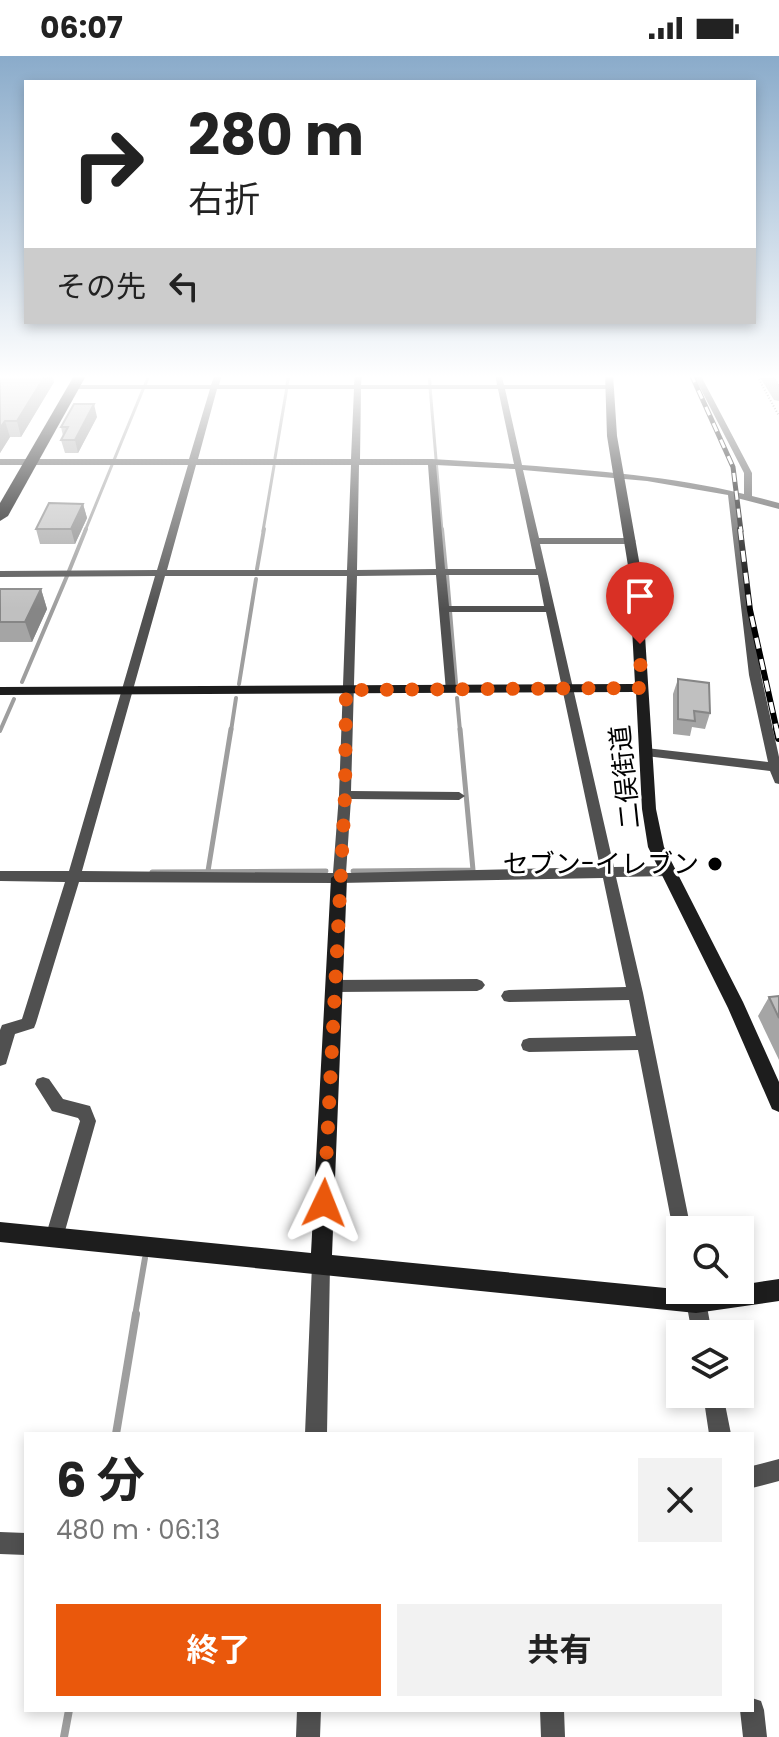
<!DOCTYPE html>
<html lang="ja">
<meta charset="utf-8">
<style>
body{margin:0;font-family:Poppins,"Noto Sans JP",sans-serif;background:#f2f2f2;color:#222;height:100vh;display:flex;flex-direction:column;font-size:30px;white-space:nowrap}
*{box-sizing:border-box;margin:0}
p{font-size:26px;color:#767676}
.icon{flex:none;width:44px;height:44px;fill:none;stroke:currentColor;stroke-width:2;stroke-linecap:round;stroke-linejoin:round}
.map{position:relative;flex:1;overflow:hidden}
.sheet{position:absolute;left:24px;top:1376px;width:730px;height:280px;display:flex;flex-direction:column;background:#fff;border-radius:0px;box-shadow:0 4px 12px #0003}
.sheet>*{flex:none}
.top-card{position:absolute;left:24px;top:24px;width:732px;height:244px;border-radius:0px;box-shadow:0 4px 12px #0003;background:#fff;color:#222;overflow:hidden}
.tools{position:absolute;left:666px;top:1160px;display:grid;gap:16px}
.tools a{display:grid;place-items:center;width:88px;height:88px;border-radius:0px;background:#fff;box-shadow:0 4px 12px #0003;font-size:40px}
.pin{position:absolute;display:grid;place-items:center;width:68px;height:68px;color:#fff;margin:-82px -34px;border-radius:50% 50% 50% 0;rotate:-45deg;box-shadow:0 0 8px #0007}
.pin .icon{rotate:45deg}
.me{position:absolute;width:88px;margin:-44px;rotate:2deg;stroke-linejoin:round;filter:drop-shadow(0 0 6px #0008)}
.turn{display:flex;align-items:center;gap:28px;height:168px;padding:0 32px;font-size:36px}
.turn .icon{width:104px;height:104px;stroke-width:2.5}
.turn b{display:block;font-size:56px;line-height:68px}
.then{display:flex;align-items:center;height:76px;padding:0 32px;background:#0003;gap:16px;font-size:30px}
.round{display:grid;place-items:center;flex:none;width:84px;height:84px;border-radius:0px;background:#f2f2f2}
.headline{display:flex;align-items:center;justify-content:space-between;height:136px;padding:0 32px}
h1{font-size:48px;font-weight:700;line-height:60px}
.primary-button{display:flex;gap:16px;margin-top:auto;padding:16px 32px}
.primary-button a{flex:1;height:92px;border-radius:0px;background:#ea580c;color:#fff;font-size:32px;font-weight:700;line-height:92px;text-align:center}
.primary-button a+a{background:#f2f2f2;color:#222}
.status{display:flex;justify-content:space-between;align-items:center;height:56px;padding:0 40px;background:#fff;direction:ltr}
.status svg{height:22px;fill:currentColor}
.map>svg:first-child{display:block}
</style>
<div class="status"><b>06:07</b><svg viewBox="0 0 49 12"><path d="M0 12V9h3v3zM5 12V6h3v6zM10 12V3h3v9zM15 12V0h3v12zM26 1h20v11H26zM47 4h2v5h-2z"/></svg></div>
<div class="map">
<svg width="779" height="1681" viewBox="0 0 779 1681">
<rect width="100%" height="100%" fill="#fff"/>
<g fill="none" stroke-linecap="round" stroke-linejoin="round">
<path stroke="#9e9e9e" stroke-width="3" d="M 429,318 L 430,328
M 145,329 L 150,318
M 287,329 L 289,318
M 430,331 L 442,475
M 275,402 L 287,331
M 114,404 L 144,331
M 85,475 L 112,409
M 263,475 L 274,410"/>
<path stroke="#9e9e9e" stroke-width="4" d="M 442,473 L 446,515
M 257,513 L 264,473
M 69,515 L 86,473
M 447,519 L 456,627
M 22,626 L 67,520
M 239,628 L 256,523
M 457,642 L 460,675
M 0,675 L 14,643
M 231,675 L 236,642"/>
<path stroke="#9e9e9e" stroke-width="5" d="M 208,815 L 231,673
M 353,815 L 473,814 L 460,673
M 152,816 L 326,815"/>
<path stroke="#9e9e9e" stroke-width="6" d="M 135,1260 L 145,1202"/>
<path stroke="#9e9e9e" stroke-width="8" d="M 116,1378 L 136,1258
M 64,1681 L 69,1654"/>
<path fill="#9e9e9e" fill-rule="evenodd" d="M 758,318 L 772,318 L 779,329 L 779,345 L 774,344 Z"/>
<path stroke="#727272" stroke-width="2" stroke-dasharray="1 2" stroke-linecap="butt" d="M 756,318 L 779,360
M 772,318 L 779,329"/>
<path fill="#505050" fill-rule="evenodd" d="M 215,318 L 222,318 L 219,329 L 354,329 L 355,318 L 362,318 L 361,329 L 497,329 L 495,318 L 501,318 L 504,329 L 613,329 L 613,333 L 505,333 L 522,409 C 597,415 671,420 744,438 L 744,417 L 693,318 L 700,318 L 752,417 L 752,440 L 779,447 L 779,453 L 737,442 L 761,619 L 779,701 L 779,728 L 775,727 L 770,715 L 646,700 L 640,696 L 646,692 L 768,706 L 749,619 L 728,439 L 647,425 L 523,414 L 539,482 L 631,482 L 636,485 L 631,488 L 540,488 L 614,811 L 669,810 L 676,815 L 669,820 L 616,821 L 643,937 L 691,1174 L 680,1174 L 680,1182 L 676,1180 L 673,1174 L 638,994 L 529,996 L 523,994 L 521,989 L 523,984 L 529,982 L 636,980 L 629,944 L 509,946 L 504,945 L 501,940 L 504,935 L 509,934 L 626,931 L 603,822 L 339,827 L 79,826 L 36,967 L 34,972 L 15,978 L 6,1008 L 0,1010 L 0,974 L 2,969 L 22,963 L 65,826 L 0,825 L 0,815 L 69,815 L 155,520 L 0,521 L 0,515 L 157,514 L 188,409 L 0,409 L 0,403 L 189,403 L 210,333 L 74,333 L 70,331 L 74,329 L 211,329 ZM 217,333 L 354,333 L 351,403 L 198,403 ZM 361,333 L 498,333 L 514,408 L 432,403 L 360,403 ZM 196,409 L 351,409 L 347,514 L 167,514 ZM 359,409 L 428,409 L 436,513 L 357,514 ZM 436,409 L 515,413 L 536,513 L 445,513 ZM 436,519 L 446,635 L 454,635 L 456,633 L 449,556 L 546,556 L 600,811 L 346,817 L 351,743 L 459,744 L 465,740 L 459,736 L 351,735 L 357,520 ZM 446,519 L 538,519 L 544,550 L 449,550 ZM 165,520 L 347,520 L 339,739 L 333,817 L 82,815 Z
M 477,923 L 482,925 L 485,929 L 482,933 L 477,935 L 334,936 L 329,934 L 326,930 L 329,926 L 334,924 Z
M 43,1021 L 49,1023 L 63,1043 L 90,1050 L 96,1065 L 63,1182 L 61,1189 L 54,1191 L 47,1189 L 45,1182 L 80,1065 L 78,1062 L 52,1055 L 35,1028 L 37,1023 Z
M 321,1200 L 328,1202 L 330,1209 L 327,1378 L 305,1378 L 312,1209 L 314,1202 Z
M 684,1234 L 704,1234 L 712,1278 L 692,1278 Z
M 703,1338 L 723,1338 L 731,1378 L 709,1378 Z
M 779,1403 L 779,1425 L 752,1432 L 752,1410 Z
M 0,1476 L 26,1477 L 26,1499 L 0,1498 Z
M 752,1642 L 761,1645 L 764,1654 L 767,1681 L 743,1681 L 740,1654 L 752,1654 Z
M 297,1654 L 321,1654 L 320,1681 L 296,1681 Z
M 540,1654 L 564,1654 L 565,1681 L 541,1681 Z"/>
<path fill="#1d1d1d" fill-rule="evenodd" d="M 605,318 L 613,318 L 617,380 L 641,516 L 656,753 L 664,791 L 743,946 L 779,1026 L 779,1056 L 772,1053 L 728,952 L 648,791 L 642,753 L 636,636 L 0,639 L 0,631 L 635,628 L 629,516 L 607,380 Z
M 339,816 L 347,822 L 332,1199 L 696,1235 L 740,1234 L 740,1229 L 779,1223 L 779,1245 L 696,1257 L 0,1186 L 0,1166 L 311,1197 L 331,822 Z"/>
<path fill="#000" fill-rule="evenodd" d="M 75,318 L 87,318 L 8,460 L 0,465 L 0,447 Z"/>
<defs>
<path id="rail-far2" d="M 691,318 L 733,411 L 741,475"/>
<path id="rail-far1" d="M 740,473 L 750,554 L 777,675"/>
<path id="rail" d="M 777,673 L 779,682"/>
</defs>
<use href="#rail-far2" stroke="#000" stroke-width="5"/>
<use href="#rail-far1" stroke="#000" stroke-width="6"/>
<use href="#rail" stroke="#000" stroke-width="8"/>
<use href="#rail-far2" stroke="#fff" stroke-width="3" stroke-dasharray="9" stroke-linecap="butt"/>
<use href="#rail-far1" stroke="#fff" stroke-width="4" stroke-dasharray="11" stroke-linecap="butt"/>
<use href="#rail" stroke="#fff" stroke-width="5" stroke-dasharray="14" stroke-linecap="butt"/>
</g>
<path fill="#a5a5a5" d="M 0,320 L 18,320 L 54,326 L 21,381 L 10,381 L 0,397 Z
M 97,361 L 78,397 L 65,397 L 61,384 L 63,380 L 61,371 Z
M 83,448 L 87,462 L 75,488 L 40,488 L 36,473 Z
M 0,533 L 41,533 L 47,553 L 32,586 L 0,586 Z
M 678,623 L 710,657 L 705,673 L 692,671 L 690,680 L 673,678 L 673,638 Z
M 779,940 L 779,1004 L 758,960 L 769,941 Z"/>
<path fill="#868686" d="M 46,318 L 52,318 L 54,326 L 21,381 L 17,365 Z
M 94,348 L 97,361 L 78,397 L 75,384 Z
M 5,365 L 10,381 L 0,397 L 0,372 Z
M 83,448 L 87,462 L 75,488 L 71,473 Z
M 41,533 L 47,553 L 32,586 L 25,566 Z"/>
<path fill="#c0c0c0" stroke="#868686" stroke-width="2" d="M 20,318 L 46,318 L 17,365 L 5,365 L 0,372 L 0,320 L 18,320 Z
M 74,348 L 94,348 L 75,384 L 61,384 L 68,371 L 61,371 Z
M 49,447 L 83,448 L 71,473 L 36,473 Z
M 0,533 L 41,533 L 25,566 L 0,566 Z
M 678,623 L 709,627 L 710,657 L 694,655 L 695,665 L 678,663 Z
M 779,940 L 779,962 L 769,941 Z"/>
<linearGradient id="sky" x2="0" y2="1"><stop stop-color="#8aabca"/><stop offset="0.58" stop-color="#fff"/><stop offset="1" stop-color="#fff" stop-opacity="0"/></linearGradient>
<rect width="779" height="553" fill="url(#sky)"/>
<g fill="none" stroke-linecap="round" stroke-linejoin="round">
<path stroke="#ea580c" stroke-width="14" stroke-dasharray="0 25.2" d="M 324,1147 L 345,739 L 346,634 L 641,632 L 640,588"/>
</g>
<circle fill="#000" stroke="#fff" stroke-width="3" cx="715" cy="808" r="8"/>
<g text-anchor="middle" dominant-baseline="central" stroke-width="6" stroke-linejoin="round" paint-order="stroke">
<g font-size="26" fill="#000" stroke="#fff">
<text transform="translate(625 721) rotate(-96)">二俣街道</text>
</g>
<g font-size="26" fill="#000" stroke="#fff" text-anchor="end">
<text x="699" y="808">セブン-イレブン</text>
</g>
</g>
</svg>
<div class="tools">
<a><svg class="icon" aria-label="search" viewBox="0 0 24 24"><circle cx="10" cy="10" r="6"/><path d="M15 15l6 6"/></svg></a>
<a><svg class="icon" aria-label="layers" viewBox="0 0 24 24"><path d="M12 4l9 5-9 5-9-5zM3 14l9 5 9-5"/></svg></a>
</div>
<div class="pin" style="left:640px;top:588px;background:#d93025"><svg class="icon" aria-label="arrive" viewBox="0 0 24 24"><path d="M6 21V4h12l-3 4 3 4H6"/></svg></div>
<svg class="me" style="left:324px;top:1147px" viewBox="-20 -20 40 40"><path d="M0-17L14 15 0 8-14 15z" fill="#ea580c" stroke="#fff" stroke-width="4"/></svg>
<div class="top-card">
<div class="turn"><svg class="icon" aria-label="right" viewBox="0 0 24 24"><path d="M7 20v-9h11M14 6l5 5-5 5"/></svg><div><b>280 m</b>右折</div></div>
<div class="then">その先<svg class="icon" aria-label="left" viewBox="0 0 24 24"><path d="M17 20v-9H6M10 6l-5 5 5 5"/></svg></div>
</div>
<section class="sheet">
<div class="headline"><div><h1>6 分</h1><p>480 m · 06:13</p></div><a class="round"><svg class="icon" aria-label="close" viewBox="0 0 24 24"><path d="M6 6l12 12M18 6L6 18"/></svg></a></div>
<div class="primary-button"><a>終了</a><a>共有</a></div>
</section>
</div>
